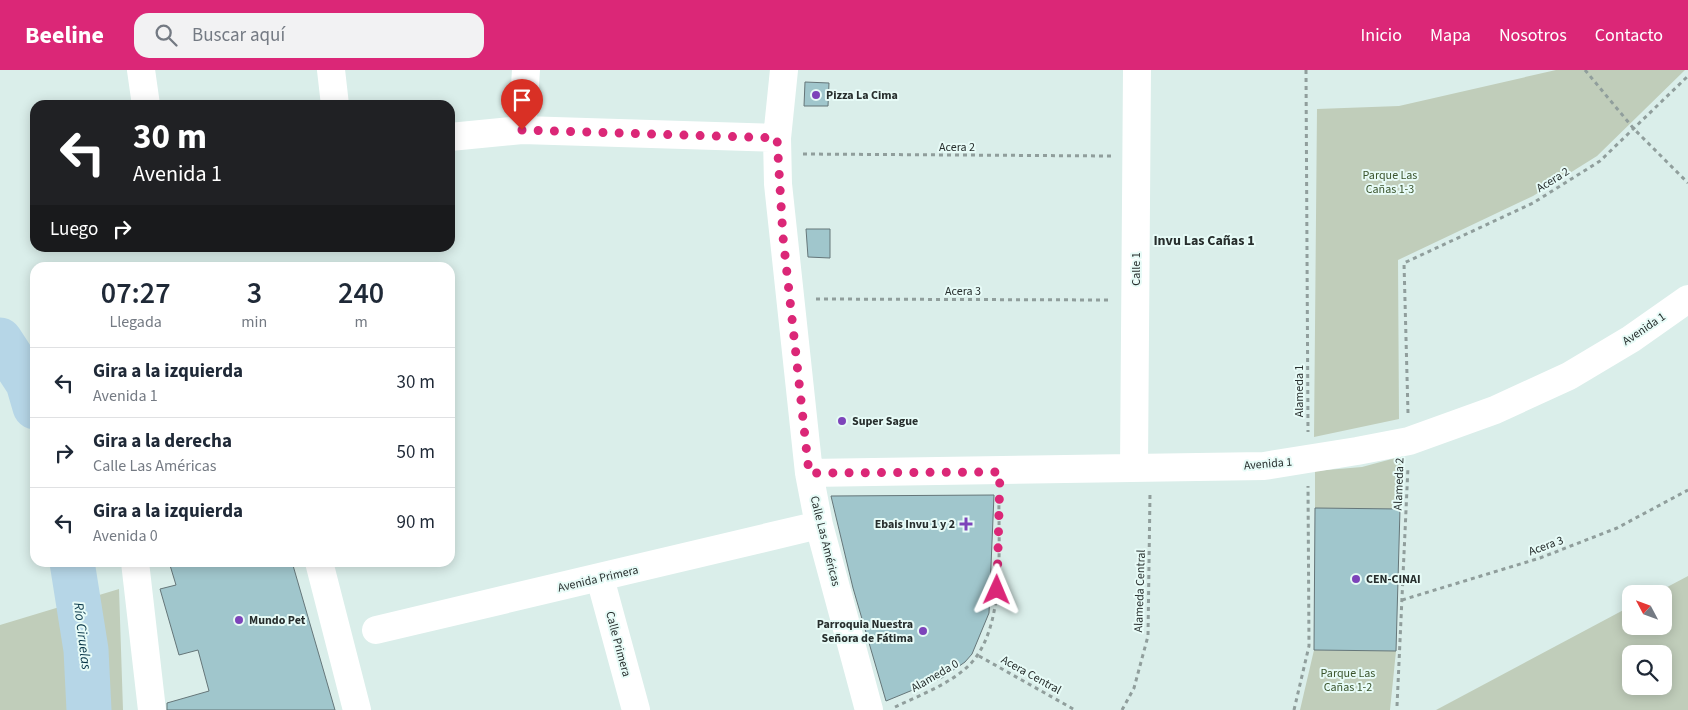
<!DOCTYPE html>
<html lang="es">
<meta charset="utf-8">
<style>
body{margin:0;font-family:"Source Sans 3",sans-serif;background:#f2f2f3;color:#1f2937;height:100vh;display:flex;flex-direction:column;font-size:19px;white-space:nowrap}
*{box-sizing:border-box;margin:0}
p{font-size:16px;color:#747a83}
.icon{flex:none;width:28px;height:28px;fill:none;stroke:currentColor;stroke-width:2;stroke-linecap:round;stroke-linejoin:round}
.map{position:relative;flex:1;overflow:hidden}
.drawer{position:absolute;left:30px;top:192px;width:425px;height:305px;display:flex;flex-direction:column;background:#fff;border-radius:15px;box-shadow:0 2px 12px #0003}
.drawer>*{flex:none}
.hud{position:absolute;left:30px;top:30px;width:425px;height:152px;border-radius:15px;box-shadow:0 2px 12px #0003;background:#202124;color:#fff;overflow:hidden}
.needle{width:32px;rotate:311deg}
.tools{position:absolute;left:1622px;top:515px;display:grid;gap:10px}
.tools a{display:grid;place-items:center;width:50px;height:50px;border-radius:10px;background:#fff;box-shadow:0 2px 12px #0003;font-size:25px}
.pin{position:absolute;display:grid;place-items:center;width:42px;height:42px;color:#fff;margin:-51px -21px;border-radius:50% 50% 50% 0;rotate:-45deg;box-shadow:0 0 5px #0007}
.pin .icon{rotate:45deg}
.me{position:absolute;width:55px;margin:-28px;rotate:1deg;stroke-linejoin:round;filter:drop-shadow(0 0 4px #0008)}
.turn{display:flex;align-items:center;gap:18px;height:105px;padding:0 20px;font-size:22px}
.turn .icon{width:65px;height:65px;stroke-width:2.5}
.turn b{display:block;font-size:35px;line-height:42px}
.then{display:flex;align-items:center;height:48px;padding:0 20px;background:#0003;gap:10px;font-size:19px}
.eta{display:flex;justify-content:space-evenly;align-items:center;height:85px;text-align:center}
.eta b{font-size:30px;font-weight:600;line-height:35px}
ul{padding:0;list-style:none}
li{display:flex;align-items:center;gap:15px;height:70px;padding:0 20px;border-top:1px solid #e0e1e3}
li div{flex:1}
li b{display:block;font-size:19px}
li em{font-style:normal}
header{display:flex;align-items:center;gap:30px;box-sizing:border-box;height:70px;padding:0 25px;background:#db2777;color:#fff}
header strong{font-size:24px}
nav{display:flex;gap:28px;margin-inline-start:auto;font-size:18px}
.search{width:350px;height:45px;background:#f2f2f3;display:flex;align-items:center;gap:12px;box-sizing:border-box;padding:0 18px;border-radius:15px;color:#747a83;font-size:19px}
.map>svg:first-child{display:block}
</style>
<header>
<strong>Beeline</strong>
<div class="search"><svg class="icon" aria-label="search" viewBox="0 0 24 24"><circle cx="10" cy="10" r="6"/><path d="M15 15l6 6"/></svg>Buscar aquí</div>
<nav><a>Inicio</a><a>Mapa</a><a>Nosotros</a><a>Contacto</a></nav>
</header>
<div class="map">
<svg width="1688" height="640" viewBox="0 0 1688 640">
<rect width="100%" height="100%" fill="#daeeea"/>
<path fill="#c0cdba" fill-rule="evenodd" d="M 1556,0 L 1685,0 L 1597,86 L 1533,126 L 1398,190 L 1399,349 L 1314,367 L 1317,39 L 1399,36 Z
M 1403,386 L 1400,439 L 1315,438 L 1315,401 L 1362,397 Z
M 1688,506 L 1688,640 L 1436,640 L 1631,536 L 1631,556 L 1664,556 L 1664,524 L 1654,524 ZM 1631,584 L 1664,584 L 1664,616 L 1631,616 Z
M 119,519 L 123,640 L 0,640 L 0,555 Z
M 1314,580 L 1396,581 L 1390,640 L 1300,640 Z"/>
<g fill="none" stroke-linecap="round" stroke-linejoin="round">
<path stroke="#b6d6e7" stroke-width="45" d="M 0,270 L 28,313 L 35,337
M 72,492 L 86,580 L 89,640"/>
</g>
<path fill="#a0c6cc" stroke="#657679" d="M 805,12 L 829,13 L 828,36 L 804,36 Z
M 806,159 L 830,159 L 830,188 L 808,187 Z
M 994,425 L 989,543 L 972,584 L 965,592 L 942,608 L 886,631 L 853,518 L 831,426 Z
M 1315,438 L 1400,439 L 1396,581 L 1314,580 Z
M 169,492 L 292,492 L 335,640 L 167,640 L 167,633 L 209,621 L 198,580 L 179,585 L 160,519 L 176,515 Z"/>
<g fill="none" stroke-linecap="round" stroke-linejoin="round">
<path stroke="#909e9c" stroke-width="3" stroke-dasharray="4 4" stroke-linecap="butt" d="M 1306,0 L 1308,362
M 1585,0 L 1634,59 L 1688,113
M 803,84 L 1112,86
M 816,229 L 1109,230
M 1408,343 L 1404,193 L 1533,133 L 1600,91 L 1688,6
M 1402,530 L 1540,488 L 1617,458 L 1688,420
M 979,586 L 1075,640
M 1397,636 L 1408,397
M 895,637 C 918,626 945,616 965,599 C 1007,564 998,476 999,425
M 1122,640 L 1134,618 L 1148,566 L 1150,423
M 1294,640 L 1309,576 L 1308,416"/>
<path stroke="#fff" stroke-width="28" d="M 141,0 L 146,35
M 331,0 L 335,35
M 784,0 L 777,68 L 778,114 L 809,403 L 819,455 L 869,640
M 522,60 L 526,0
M 450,67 L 522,60 L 777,68
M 1134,397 L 1137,0
M 809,403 L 1264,396 L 1357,381 L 1409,371 L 1495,340 L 1569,306 L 1631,269 L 1688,229
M 135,492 L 152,640
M 319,492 L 357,640
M 600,508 L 636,640
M 376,560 L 819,455"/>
</g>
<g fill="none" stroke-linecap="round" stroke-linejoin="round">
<path stroke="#db2777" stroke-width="9" stroke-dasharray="0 16.2" d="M 522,60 L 777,68 L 783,167 L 809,403 L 1000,402 L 997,520"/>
</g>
<g fill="#7d44ba" stroke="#e7fbf7" stroke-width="2">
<circle cx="816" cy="25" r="5"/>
<circle cx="842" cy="351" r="5"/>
<path d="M963.5 446.5h5v5h5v5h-5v5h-5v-5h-5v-5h5z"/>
<circle cx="1356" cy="509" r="5"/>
<circle cx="239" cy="550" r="5"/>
<circle cx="923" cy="561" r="5"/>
</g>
<g text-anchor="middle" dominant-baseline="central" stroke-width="4" stroke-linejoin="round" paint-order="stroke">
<g font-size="12" font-weight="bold" fill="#272e2d" stroke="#e7fbf7" text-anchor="start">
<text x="826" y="25">Pizza La Cima</text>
<text x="852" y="351">Super Sague</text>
<text x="955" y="454" text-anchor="end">Ebais Invu 1 y 2</text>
<text x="1366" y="509">CEN-CINAI</text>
<text x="249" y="550">Mundo Pet</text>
<text x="913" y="554" text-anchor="end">Parroquia Nuestra<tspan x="913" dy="14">Señora de Fátima</tspan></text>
</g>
<g font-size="12" fill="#272e2d" stroke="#e7fbf7">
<text x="957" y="77">Acera 2</text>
<text transform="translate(1553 110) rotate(-32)">Acera 2</text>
<text transform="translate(1136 199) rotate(-90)">Calle 1</text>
<text x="963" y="221">Acera 3</text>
<text transform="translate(1644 259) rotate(-34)">Avenida 1</text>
<text transform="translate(1299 321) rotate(-90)">Alameda 1</text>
<text transform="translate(1268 394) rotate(-5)">Avenida 1</text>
<text transform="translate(1399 414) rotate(-88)">Alameda 2</text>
<text transform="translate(825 471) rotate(76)">Calle Las Américas</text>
<text transform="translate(1546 476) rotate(-20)">Acera 3</text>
<text transform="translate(598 509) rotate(-13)">Avenida Primera</text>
<text transform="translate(1140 521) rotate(-88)">Alameda Central</text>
<text transform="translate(618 574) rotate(75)">Calle Primera</text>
<text transform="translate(1031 605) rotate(29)">Acera Central</text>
<text transform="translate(935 606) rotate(-30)">Alameda 0</text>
</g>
<g font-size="12" fill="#3a542c" stroke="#e7fbf7">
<text x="1390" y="105">Parque Las<tspan x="1390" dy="14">Cañas 1-3</tspan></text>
<text x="1348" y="603">Parque Las<tspan x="1348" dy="14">Cañas 1-2</tspan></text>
</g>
<g font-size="14" font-weight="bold" fill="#272e2d" stroke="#e7fbf7">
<text x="1204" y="171">Invu Las Cañas 1</text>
</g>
<g font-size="14" font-style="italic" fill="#053345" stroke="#e7fbf7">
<text transform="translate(82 566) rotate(83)">Río Ciruelas</text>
</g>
</g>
</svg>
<div class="tools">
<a><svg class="needle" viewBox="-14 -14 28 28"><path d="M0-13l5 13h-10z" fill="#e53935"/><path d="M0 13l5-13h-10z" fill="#747a83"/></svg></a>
<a><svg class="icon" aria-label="search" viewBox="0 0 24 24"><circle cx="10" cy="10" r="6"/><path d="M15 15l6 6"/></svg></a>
</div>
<div class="pin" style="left:522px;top:60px;background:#d93025"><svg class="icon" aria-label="arrive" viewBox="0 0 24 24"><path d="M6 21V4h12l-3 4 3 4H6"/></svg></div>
<svg class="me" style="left:997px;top:520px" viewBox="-20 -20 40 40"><path d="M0-17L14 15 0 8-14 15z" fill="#db2777" stroke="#fff" stroke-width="4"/></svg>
<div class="hud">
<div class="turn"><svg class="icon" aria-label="left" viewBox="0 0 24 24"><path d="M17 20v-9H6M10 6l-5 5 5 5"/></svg><div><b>30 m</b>Avenida 1</div></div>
<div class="then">Luego<svg class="icon" aria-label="right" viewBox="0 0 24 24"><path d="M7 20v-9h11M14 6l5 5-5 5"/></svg></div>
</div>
<section class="drawer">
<div class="eta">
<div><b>07:27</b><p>Llegada</p></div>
<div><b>3</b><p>min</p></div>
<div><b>240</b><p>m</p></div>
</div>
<ul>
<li><svg class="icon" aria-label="left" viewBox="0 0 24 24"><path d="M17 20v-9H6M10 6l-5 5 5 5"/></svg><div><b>Gira a la izquierda</b><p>Avenida 1</p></div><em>30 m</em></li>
<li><svg class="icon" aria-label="right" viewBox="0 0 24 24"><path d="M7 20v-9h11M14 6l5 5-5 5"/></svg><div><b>Gira a la derecha</b><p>Calle Las Américas</p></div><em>50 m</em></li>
<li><svg class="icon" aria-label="left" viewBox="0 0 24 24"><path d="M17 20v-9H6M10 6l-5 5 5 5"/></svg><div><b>Gira a la izquierda</b><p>Avenida 0</p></div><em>90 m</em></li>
</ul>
</section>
</div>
